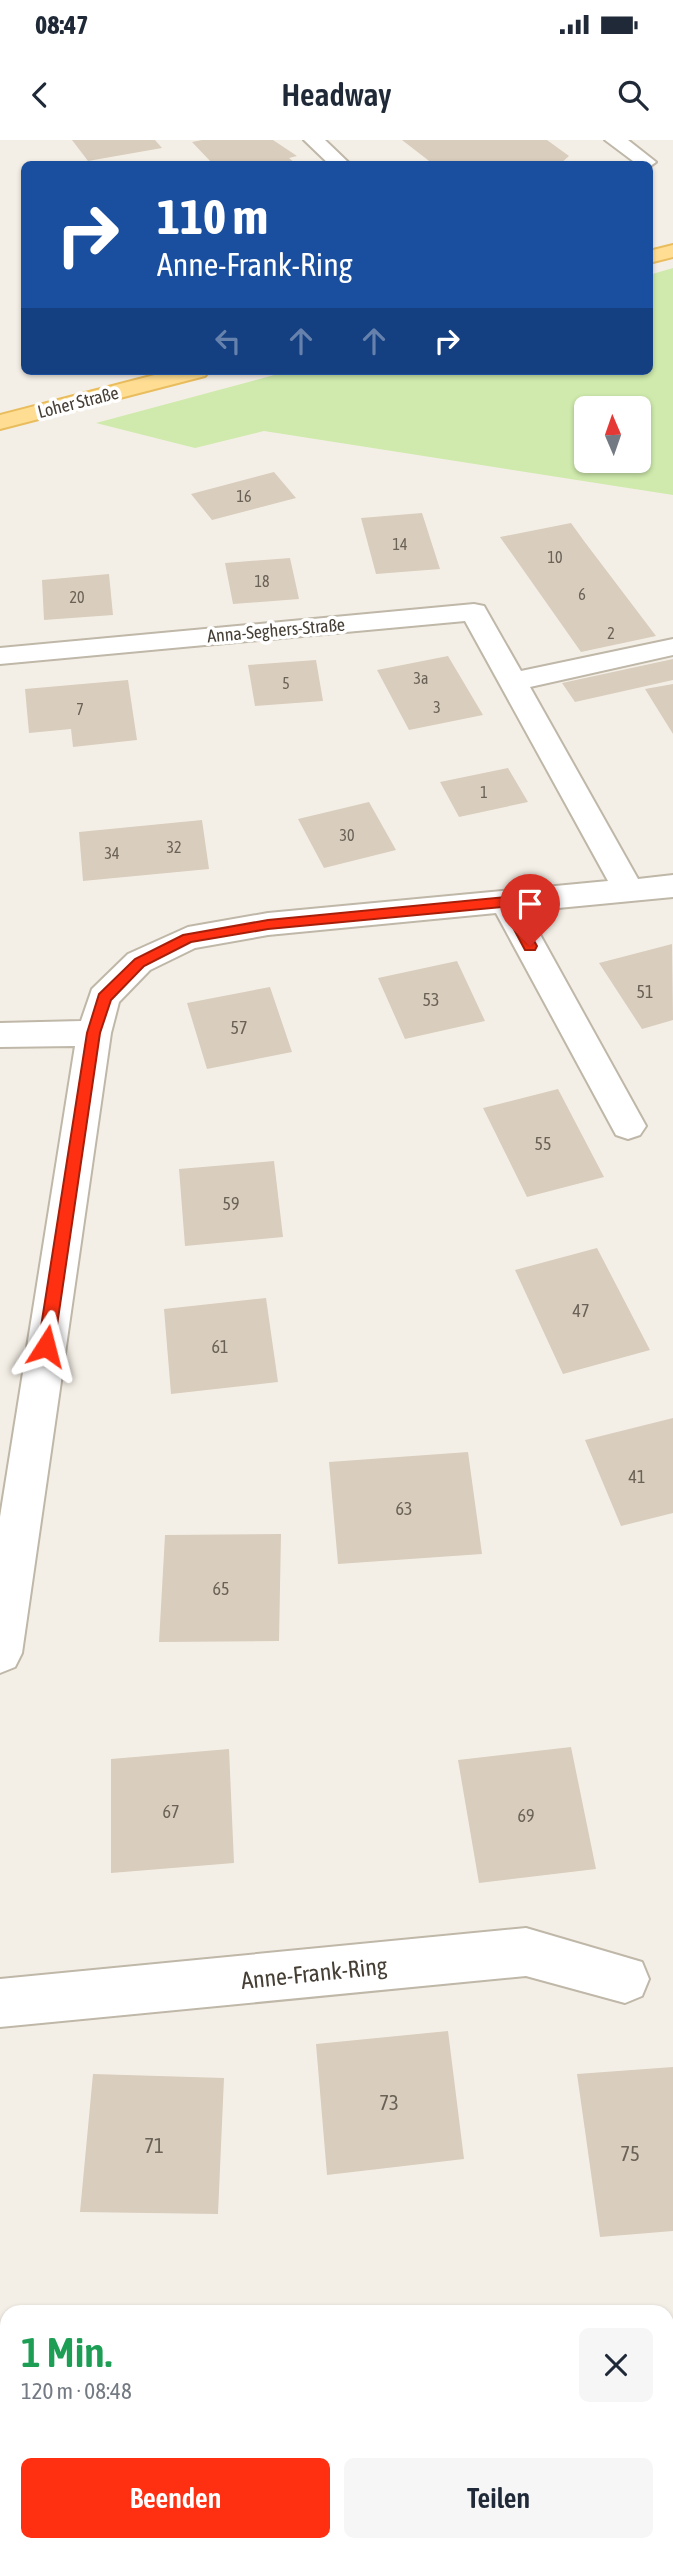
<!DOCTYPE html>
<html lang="de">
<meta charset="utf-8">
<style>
body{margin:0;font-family:"Asap Condensed",sans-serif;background:#f6f6f7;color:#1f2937;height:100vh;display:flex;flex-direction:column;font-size:26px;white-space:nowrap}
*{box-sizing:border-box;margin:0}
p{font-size:23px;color:#747a83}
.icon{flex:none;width:38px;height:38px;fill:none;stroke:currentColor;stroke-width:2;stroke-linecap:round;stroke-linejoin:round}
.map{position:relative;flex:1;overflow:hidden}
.side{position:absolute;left:0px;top:2165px;width:674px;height:247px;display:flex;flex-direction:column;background:#fff;border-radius:21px 21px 0 0;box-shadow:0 2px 5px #0004}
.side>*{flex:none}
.top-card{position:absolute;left:21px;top:21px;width:632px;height:214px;border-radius:10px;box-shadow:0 2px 5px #0004;background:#1a4fa0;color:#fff;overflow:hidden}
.needle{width:46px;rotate:358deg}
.tools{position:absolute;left:574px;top:256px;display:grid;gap:14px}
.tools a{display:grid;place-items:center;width:77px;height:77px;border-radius:10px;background:#fff;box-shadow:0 2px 5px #0004;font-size:35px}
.pin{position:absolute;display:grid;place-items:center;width:60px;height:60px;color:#fff;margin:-72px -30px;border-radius:50% 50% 50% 0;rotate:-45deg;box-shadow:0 0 7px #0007}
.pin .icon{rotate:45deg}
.me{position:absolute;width:77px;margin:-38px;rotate:9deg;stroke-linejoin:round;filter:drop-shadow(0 0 5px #0008)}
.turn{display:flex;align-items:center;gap:24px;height:147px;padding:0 21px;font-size:32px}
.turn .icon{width:91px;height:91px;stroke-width:2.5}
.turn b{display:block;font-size:49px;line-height:60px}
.lanes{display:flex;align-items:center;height:66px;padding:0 21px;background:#0003;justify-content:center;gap:35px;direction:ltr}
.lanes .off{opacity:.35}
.round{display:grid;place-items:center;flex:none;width:74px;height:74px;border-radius:10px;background:#f6f6f7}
.overview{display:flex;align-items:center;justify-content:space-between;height:119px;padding:0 21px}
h1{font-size:42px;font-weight:600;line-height:52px;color:#1e9e55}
.action{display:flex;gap:14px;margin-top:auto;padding:14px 21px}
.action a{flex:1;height:80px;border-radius:10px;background:#ff3011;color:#fff;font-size:28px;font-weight:600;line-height:80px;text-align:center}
.action a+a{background:#f6f6f7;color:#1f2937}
.status{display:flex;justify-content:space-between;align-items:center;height:49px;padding:0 35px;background:#fff;direction:ltr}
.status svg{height:19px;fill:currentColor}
header{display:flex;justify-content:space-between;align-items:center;height:91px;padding:0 21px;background:#fff;font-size:32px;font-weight:600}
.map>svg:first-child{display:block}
</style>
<div class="status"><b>08:47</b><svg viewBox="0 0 49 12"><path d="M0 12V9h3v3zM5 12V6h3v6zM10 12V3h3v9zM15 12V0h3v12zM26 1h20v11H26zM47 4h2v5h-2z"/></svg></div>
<header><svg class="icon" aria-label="back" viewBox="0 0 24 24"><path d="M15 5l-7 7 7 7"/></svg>Headway<svg class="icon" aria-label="search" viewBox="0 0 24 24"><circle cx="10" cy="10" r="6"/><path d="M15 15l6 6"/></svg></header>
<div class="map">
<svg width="673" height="2411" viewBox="0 0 673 2411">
<rect width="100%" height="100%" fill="#f4efe6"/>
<path fill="#cfeaac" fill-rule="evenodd" d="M 673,128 L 673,355 L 264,291 L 195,308 L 96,283 L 289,231 L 649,231 L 649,135 ZM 586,268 L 639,268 L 639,320 L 586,320 Z"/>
<path fill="#d9cdbd" d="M 72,0 L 155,0 L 162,8 L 88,21 Z
M 202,0 L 273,0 L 297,16 L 289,18 L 296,24 L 204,24 L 211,22 L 192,2 Z
M 402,0 L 547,0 L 569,16 L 560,24 L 433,24 Z
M 274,332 L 296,358 L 212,380 L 191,354 Z
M 422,373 L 440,429 L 376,434 L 361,378 Z
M 571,383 L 584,401 L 656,496 L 581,512 L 500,397 Z
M 290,418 L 299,459 L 233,464 L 225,423 Z
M 109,434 L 113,475 L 44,480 L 42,440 Z
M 448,516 L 483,575 L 409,590 L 377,530 Z
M 673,519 L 673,540 L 575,562 L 562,543 Z
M 316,520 L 323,561 L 255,566 L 248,525 Z
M 128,540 L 137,600 L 73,607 L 71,589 L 29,593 L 25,549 Z
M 673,544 L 673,594 L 645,549 Z
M 508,628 L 528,662 L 459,677 L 440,642 Z
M 369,662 L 396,710 L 324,728 L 298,679 Z
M 202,680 L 209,729 L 83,741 L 79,692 Z
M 672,804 L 673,880 L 642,889 L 599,823 Z
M 457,821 L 485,881 L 405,899 L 378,838 Z
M 270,847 L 292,912 L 207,929 L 187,863 Z
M 558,949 L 604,1037 L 527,1057 L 483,968 Z
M 274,1021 L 283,1097 L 185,1106 L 179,1029 Z
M 597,1108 L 650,1210 L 563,1234 L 515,1130 Z
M 266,1158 L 278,1242 L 171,1254 L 164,1169 Z
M 673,1278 L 673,1373 L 621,1386 L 585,1300 Z
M 468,1312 L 482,1414 L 338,1424 L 329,1322 Z
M 281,1394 L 279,1501 L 159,1502 L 165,1395 Z
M 571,1607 L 596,1729 L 479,1743 L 458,1620 Z
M 229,1609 L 234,1723 L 111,1733 L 111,1619 Z
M 448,1891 L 464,2019 L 327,2035 L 316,1904 Z
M 673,1927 L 673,2091 L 600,2097 L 577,1934 Z
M 93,1934 L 224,1938 L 218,2074 L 80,2072 Z
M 7,2373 L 7,2404 L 114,2404 L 115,2411 L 0,2411 L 0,2375 Z
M 673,2379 L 673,2411 L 582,2411 L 600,2404 L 667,2404 L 667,2381 Z"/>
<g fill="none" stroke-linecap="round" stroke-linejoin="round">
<defs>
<path id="minor" d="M 304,0 L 325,0 L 350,24 L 329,24 Z
M 605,0 L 628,0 L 656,22 L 649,27 L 649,24 L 637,24 Z
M 474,464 L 484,466 L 521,531 L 673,499 L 673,515 L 530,547 L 638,739 L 673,735 L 673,757 L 527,771 L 646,986 L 640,995 L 628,999 L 616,995 L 496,773 L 268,795 L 195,808 L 150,830 L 119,862 L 111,893 L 22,1513 L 15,1527 L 0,1533 L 0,1377 L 75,906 L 0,907 L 0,883 L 81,881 L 92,849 L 128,814 L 188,787 L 268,773 L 608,741 L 465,481 L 0,524 L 0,508 Z
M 526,1788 L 642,1822 L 649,1839 L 642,1856 L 625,1863 L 526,1836 L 0,1887 L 0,1839 Z"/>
<path id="major" d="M 673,105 L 673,117 L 649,123 L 649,111 Z
M 170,231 L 209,231 L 205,236 L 0,289 L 0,275 Z"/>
</defs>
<use href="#minor" stroke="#bfb7a8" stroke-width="4"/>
<use href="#major" stroke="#e9bd5e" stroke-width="4"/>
<use href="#minor" fill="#fff" fill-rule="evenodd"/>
<use href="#major" fill="#ffde93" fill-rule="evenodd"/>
</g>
<path fill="#ff3011" stroke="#a61f0b" stroke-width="2" d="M 506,757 L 512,762 L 537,806 L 535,810 L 525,810 L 502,767 L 268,789 L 191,802 L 144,826 L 111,860 L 100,893 L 54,1206 L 46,1213 L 40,1211 L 38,1206 L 87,893 L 99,854 L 135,819 L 183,795 L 268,780 Z"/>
<g text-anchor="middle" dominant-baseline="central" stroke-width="7" stroke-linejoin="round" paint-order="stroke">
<g font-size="16" fill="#6b6257">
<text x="244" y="356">16</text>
<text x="400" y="404">14</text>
<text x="555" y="417">10</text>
<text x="262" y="441">18</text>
<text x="582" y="454">6</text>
<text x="77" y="457">20</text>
<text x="611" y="493">2</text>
<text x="421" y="538">3a</text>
<text x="286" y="543">5</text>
<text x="437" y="567">3</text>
<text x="80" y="569">7</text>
<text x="484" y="652">1</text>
<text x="347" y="695">30</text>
<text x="174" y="707">32</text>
<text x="112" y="713">34</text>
</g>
<g font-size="18" fill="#463f35" stroke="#fff">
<text transform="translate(78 262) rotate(-14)">Loher Straße</text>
<text transform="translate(276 490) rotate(-5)">Anna-Seghers-Straße</text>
</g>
<g font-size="18" fill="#6b6257">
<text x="645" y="851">51</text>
<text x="431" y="859">53</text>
<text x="239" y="887">57</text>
<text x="543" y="1003">55</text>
<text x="231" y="1063">59</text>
<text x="581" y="1170">47</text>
<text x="220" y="1206">61</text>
<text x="637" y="1336">41</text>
<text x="404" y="1368">63</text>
<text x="221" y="1448">65</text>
<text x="171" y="1671">67</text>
<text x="526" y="1675">69</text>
</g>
<g font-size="21" fill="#6b6257">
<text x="389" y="1962">73</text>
<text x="154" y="2005">71</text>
<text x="630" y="2013">75</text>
</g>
<g font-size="24" fill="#463f35" stroke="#fff">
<text transform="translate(314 1833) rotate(-6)">Anne-Frank-Ring</text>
</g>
</g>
</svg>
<div class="tools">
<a><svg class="needle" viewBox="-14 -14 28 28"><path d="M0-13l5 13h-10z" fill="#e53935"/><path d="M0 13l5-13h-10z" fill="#747a83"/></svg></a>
</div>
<div class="pin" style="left:530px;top:806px;background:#d93025"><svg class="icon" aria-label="arrive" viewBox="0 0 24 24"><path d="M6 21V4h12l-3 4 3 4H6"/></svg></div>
<svg class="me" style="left:46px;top:1206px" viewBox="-20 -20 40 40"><path d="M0-17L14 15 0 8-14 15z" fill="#ff3011" stroke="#fff" stroke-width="4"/></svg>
<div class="top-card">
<div class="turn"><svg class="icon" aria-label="right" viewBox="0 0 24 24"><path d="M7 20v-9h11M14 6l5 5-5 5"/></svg><div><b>110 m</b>Anne-Frank-Ring</div></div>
<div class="lanes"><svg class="icon off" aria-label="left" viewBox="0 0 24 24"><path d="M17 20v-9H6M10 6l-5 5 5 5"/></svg><svg class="icon off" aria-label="ahead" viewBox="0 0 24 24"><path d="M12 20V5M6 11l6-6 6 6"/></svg><svg class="icon off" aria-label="ahead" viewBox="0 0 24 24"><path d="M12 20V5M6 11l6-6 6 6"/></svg><svg class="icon" aria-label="right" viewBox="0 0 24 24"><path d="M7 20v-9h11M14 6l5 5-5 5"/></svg></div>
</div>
<section class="side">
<div class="overview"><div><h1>1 Min.</h1><p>120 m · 08:48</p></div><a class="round"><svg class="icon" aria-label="close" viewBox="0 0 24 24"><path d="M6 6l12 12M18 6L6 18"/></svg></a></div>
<div class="action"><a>Beenden</a><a>Teilen</a></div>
</section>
</div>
